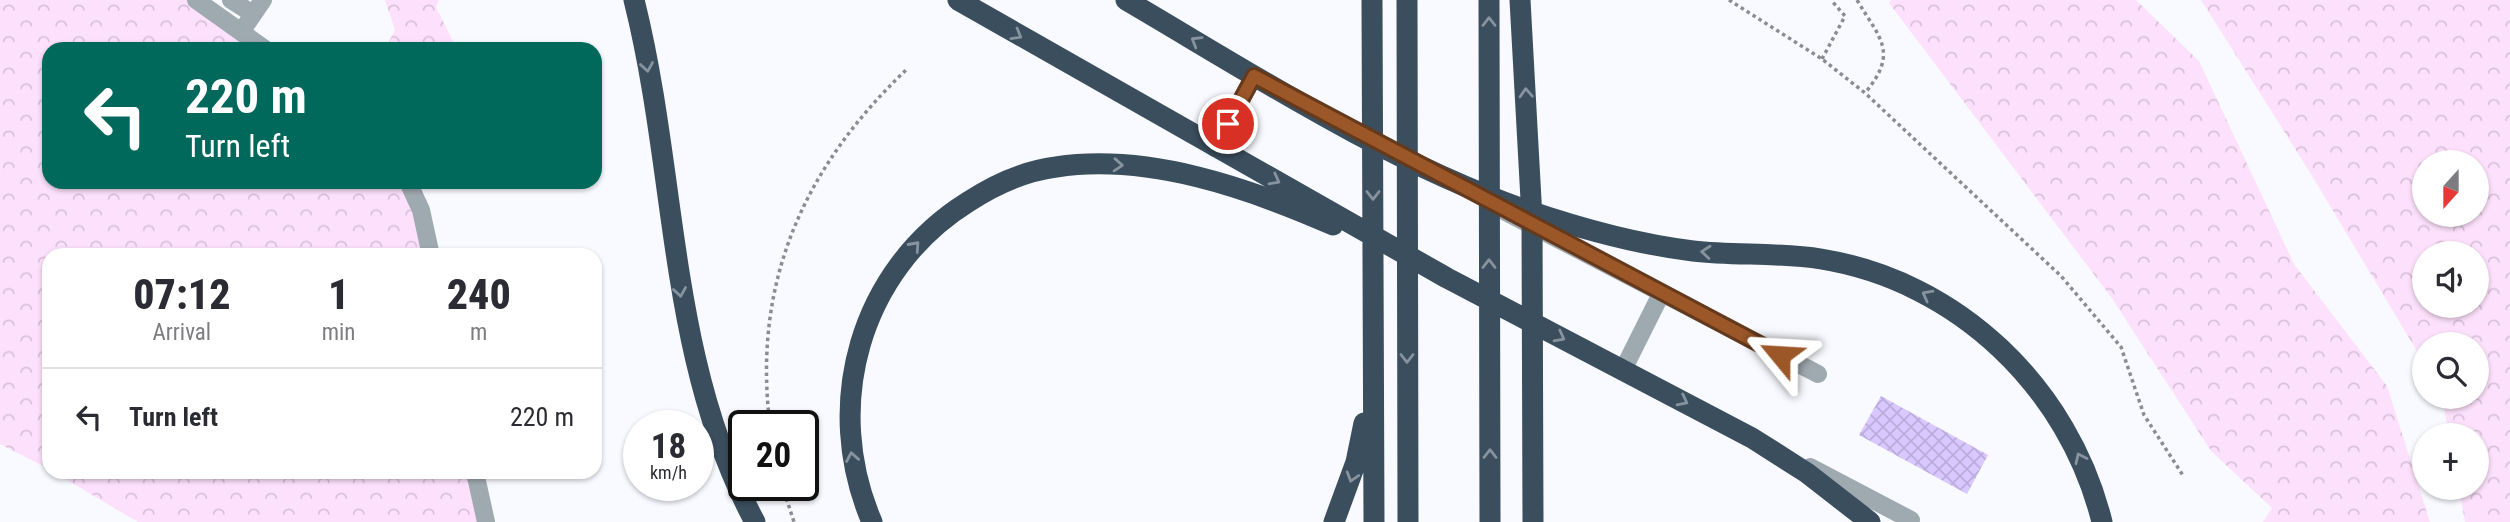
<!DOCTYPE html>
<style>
body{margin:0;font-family:"Roboto Condensed",sans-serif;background:#f7f7f7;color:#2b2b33;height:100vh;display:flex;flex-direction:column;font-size:26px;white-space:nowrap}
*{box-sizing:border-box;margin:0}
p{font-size:23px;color:#7c7c81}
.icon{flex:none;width:38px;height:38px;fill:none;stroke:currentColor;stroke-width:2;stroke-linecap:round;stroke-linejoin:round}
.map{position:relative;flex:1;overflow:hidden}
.side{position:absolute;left:42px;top:248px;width:560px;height:231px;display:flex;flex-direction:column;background:#fff;border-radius:21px;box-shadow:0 2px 5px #0004}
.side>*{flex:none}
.guide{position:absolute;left:42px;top:42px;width:560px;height:147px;border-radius:21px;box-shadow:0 2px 5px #0004;background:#00695c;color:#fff;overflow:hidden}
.needle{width:46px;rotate:201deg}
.fabs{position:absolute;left:2412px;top:150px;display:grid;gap:14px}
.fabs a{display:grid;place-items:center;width:77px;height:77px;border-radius:50%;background:#fff;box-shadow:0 2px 5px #0004;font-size:35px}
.speed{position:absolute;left:623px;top:410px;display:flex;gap:14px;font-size:35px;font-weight:700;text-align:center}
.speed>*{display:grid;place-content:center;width:91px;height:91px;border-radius:50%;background:#fff;box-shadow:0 2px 5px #0004;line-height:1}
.speed small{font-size:18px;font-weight:400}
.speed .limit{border:4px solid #111;border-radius:10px;background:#fff;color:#111}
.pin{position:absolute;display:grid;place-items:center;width:60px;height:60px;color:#fff;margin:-30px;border:4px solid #fff;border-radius:50%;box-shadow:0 2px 7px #0007}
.me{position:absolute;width:77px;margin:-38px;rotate:297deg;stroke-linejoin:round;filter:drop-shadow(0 0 5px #0008)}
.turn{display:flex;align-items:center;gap:24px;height:147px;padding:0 28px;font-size:32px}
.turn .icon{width:91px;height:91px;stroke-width:2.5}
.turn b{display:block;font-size:49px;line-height:60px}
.eta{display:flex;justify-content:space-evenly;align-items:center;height:119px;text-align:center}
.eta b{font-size:42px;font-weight:800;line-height:49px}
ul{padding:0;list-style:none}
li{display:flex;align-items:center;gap:21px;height:98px;padding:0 28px;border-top:2px solid #e1e1e2}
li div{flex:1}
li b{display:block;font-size:26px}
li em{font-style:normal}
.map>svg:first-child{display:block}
</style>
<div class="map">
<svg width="2510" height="522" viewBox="0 0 2510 522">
<defs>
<pattern id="forest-crowns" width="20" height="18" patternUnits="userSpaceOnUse" patternTransform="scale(1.75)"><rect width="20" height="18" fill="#fde1fc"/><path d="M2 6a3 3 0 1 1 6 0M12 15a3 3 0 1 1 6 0" fill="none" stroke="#d9c1d9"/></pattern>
<pattern id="building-cross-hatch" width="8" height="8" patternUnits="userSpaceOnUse" patternTransform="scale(1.75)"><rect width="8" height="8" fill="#d9c8ff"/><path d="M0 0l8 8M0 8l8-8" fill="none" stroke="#baacdb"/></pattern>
</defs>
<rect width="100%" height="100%" fill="#f8faff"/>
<path fill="url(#forest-crowns)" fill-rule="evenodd" d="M 0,0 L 193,0 L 261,49 L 49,49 L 49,182 L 405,182 L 430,255 L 49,256 L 49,469 L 0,444 Z
M 385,0 L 439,0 L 436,7 L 457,49 L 385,49 L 395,30 Z
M 1891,0 L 2136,0 L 2199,61 L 2294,264 L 2387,386 L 2430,522 L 2263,522 L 2272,508 L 2211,451 L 2111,297 L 1889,3 Z
M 2201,0 L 2510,0 L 2510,522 L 2465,522 L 2459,488 L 2476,488 L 2476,436 L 2449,436 L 2442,397 L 2476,397 L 2476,345 L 2424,345 L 2424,363 L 2311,174 ZM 2424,163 L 2476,163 L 2476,215 L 2424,215 ZM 2424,254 L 2476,254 L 2476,306 L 2424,306 Z
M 55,473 L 473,473 L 484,522 L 138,522 Z"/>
<path fill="url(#building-cross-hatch)" d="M 1881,396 L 1988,455 L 1967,494 L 1859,435 Z"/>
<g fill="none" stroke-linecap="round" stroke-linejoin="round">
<path stroke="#8a8c93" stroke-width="3.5" stroke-dasharray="3.5 3.5" stroke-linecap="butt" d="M 1729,0 L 1822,59 L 1865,93 L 2061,276 L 2121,347 L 2144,415 L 2184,477
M 1857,0 C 1880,39 1899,52 1865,93
M 1822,59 L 1845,16 L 1831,0
M 770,425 C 752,283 804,167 906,70
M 782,485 L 794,522"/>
<path stroke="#9fa9b0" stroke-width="18" d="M 196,0 L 265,49
M 231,0 L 253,14
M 241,32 L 263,0
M 1215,148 L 1254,76
M 408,182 L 421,210 L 431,256
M 1498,208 L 1818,374
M 1623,370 L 1661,294
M 1810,467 L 1911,520
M 475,472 L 486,522"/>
<path stroke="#3b4e5e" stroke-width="21" d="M 634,0 C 678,175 667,359 755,522
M 958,0 L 1447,278 L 1752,438 L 1807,473 L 1870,522
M 1126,0 C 1254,75 1383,159 1523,209 C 1578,228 1635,244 1693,251 C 1735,256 1778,252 1821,259 C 1958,281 2069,388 2102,522
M 1372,0 L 1374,522
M 1407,0 L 1408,522
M 1489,0 L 1490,522
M 1520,0 L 1532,218 L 1533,522
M 872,522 C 822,406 859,270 968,202 C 994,185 1025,171 1056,167 C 1148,153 1249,188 1333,225
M 1334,522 L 1356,462 L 1364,423"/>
</g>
<defs><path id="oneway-chevron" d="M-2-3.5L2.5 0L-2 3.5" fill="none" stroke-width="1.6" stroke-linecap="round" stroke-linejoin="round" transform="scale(1.75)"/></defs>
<g stroke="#87939e">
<use href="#oneway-chevron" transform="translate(1489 22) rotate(-90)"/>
<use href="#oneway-chevron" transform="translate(1017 35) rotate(30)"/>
<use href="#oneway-chevron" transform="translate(1196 41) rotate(-149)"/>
<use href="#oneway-chevron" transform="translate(647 67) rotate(81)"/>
<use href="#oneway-chevron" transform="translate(1526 93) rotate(-93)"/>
<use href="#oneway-chevron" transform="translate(1118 165) rotate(4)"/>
<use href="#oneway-chevron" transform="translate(1275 180) rotate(28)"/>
<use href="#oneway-chevron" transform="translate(1373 195) rotate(90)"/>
<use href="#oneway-chevron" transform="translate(915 246) rotate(-48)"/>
<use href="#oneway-chevron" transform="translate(1706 252) rotate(-175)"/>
<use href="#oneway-chevron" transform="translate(1489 264) rotate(-90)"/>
<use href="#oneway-chevron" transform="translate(680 292) rotate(81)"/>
<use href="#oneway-chevron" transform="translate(1927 295) rotate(-152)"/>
<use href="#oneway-chevron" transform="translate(1560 337) rotate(28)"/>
<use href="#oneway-chevron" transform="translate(1407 358) rotate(90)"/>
<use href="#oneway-chevron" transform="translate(1683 401) rotate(27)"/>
<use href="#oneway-chevron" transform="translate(1490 454) rotate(-90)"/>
<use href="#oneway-chevron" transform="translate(852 457) rotate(-100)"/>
<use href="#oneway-chevron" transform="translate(2080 458) rotate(-115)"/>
<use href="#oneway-chevron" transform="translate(1352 477) rotate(107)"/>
</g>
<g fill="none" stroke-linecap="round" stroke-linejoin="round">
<defs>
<path id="route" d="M 1228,124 L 1254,76 L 1780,355"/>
</defs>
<use href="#route" stroke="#65391b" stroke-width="18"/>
<use href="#route" stroke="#9c5729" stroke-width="12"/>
</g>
</svg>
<div class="fabs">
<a><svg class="needle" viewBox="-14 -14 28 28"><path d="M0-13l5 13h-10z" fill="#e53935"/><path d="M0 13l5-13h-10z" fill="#7c7c81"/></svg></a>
<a><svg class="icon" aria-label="sound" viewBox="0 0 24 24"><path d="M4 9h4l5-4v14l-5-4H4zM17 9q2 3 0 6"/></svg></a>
<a><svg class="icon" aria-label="search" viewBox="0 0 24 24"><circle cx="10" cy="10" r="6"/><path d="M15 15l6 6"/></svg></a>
<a>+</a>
</div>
<div class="speed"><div>18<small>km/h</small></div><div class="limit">20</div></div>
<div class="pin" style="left:1228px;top:124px;background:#d93025"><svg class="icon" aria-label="arrive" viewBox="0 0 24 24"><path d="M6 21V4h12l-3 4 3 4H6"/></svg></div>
<svg class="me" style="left:1780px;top:355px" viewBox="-20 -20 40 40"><path d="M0-17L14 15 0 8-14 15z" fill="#9c5729" stroke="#fff" stroke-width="4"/></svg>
<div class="guide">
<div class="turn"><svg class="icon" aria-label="left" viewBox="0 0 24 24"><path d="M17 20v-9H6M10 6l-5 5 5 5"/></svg><div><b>220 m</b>Turn left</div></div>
</div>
<section class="side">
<div class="eta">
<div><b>07:12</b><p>Arrival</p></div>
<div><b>1</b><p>min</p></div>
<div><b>240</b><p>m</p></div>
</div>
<ul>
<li><svg class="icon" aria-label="left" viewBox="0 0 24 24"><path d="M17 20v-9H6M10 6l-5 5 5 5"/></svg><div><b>Turn left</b></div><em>220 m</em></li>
</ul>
</section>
</div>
